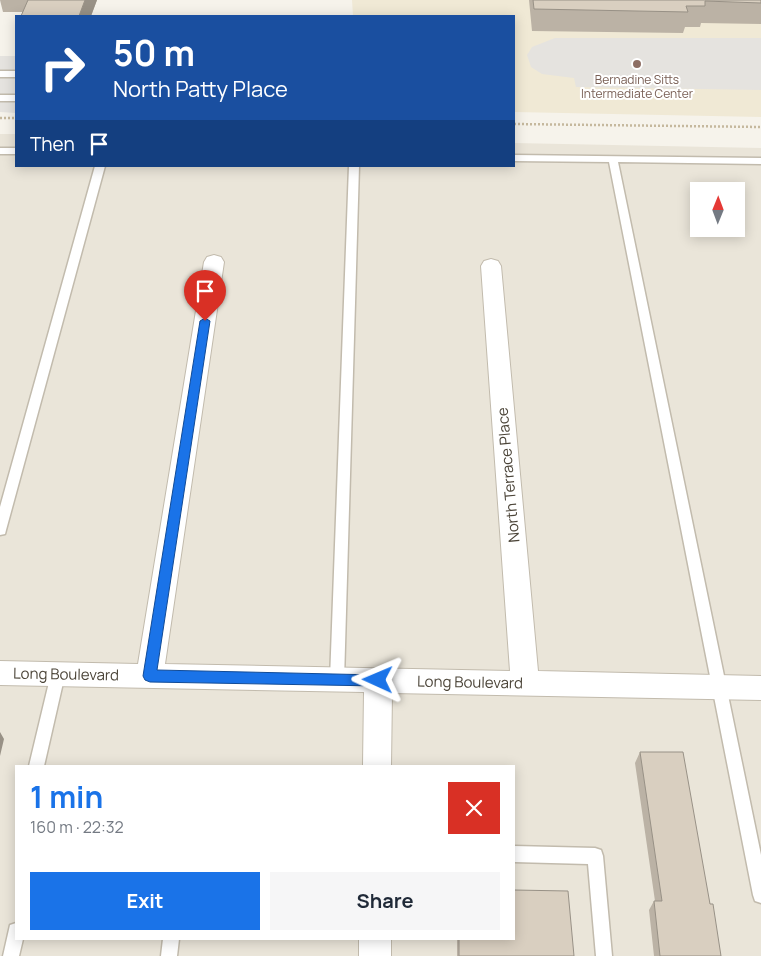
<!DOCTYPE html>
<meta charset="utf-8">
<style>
body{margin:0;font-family:Manrope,sans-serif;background:#f6f6f7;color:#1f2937;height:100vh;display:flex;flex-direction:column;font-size:19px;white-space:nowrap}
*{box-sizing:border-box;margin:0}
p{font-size:16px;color:#747a83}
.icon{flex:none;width:28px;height:28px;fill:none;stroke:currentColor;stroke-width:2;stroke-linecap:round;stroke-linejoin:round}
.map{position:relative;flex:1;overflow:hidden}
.details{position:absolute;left:15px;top:765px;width:500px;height:175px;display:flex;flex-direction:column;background:#fff;border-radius:0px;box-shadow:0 2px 12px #0003}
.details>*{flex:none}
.top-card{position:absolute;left:15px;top:15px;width:500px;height:152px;border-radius:0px;box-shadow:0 2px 12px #0003;background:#1a4fa0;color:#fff;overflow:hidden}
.needle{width:32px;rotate:1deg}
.fabs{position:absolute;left:690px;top:182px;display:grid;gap:10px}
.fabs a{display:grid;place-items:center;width:55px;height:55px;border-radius:0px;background:#fff;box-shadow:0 2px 12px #0003;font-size:25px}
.pin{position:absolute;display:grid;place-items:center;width:42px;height:42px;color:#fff;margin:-51px -21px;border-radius:50% 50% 50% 0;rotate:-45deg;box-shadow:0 0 5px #0007}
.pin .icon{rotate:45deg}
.me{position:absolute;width:55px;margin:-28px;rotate:271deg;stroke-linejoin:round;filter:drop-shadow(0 0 4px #0008)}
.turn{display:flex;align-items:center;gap:18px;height:105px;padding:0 15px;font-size:22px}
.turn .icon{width:65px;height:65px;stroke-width:2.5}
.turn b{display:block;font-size:35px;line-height:42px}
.then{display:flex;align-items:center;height:48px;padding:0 15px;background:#0003;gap:10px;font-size:19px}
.round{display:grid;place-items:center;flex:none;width:52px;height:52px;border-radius:0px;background:#f6f6f7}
.overview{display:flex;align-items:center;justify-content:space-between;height:85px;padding:0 15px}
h1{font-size:30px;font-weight:700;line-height:38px;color:#1a73e8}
.button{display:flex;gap:10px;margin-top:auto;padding:10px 15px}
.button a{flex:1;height:58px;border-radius:0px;background:#1a73e8;color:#fff;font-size:20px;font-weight:700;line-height:58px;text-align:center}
.button a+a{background:#f6f6f7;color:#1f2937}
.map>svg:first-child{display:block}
</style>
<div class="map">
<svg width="761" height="956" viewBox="0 0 761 956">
<rect width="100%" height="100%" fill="#f6f3eb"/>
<path fill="#eae5d9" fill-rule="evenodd" d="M 0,134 L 16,134 L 16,166 L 514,166 L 514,143 L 761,148 L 761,956 L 0,956 ZM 699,191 L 736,191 L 736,229 L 699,229 ZM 16,766 L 514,766 L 514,939 L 16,939 Z"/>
<path fill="#f0e9d5" d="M 352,0 L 761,0 L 761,117 L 514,112 L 514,16 L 353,16 Z"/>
<path fill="#e5e3df" d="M 555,38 L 761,38 L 761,90 L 576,87 L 574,78 L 542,74 L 531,67 L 527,55 L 532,47 Z
M 0,56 L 16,56 L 16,113 L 0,112 Z"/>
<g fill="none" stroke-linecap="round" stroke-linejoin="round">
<defs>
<path id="lane" d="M 0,71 L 16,71 L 16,77 L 0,77 Z
M 0,95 L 16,95 L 16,101 L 0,101 Z
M 0,148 L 16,148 L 16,154 L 0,154 Z
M 514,155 L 761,158 L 761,164 L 618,162 L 761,855 L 761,903 L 755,901 L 753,895 L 609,162 L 514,161 Z
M 95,166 L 105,166 L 6,530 L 5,534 L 0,535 L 0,507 Z
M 349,166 L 359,166 L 344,680 L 342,685 L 337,686 L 332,685 L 330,680 Z
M 58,668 L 63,670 L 65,674 L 44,766 L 29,766 L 51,674 L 53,670 Z
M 514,846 L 595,848 L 601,850 L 603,856 L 612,956 L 596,956 L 588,864 L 514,862 Z
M 16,923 L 16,939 L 23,939 L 19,956 L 3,956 L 10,925 Z
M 163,939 L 179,939 L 177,956 L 161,956 Z"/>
<path id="street" d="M 214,255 L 221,257 L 224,262 L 165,664 L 510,671 L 481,266 L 484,261 L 491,259 L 498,261 L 501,266 L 538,671 L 761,676 L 761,700 L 392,693 L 391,766 L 363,766 L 364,692 L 0,685 L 0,661 L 138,664 L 204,262 L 207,257 Z
M 359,939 L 391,939 L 391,956 L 359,956 Z"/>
</defs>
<use href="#lane" stroke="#c2bbad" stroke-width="3"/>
<use href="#street" stroke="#c2bbad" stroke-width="2"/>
<path stroke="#c5b89d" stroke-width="2.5" stroke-dasharray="2 2" stroke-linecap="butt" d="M 0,118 L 16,118
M 514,124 L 761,127"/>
<use href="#lane" fill="#fff" fill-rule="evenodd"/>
<use href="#street" fill="#fff" fill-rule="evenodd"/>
</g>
<path fill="#bbb2a5" d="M 0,0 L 97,0 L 91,16 L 21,16 L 23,12 L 3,12 Z
M 529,0 L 761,0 L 761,24 L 701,23 L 700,27 L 685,27 L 683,33 L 532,31 Z
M 640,752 L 710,904 L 721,956 L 654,956 L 649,910 L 654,901 L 655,901 L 635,763 Z
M 457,939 L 514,939 L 574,956 L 457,956 Z"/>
<path fill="#989186" d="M 85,0 L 97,0 L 91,16 L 79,16 Z
M 0,732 L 4,739 L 0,756 Z"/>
<path fill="#d9cfc0" stroke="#989186" d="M 28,0 L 85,0 L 79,16 L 21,16 Z
M 533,0 L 761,0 L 761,3 L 705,1 L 705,6 L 686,6 L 688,12 L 534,9 Z
M 640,752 L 683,752 L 710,904 L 713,904 L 721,956 L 660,956 L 654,901 L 662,901 Z
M 514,890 L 568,891 L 574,956 L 459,956 L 459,939 L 514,939 Z"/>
<path fill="#1a73e8" stroke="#114b97" d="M 205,318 L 210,321 L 157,670 L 378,675 L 382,676 L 384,680 L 382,685 L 378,686 L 150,682 L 145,680 L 143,676 L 200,321 Z"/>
<circle fill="#8d6e63" stroke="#fff" stroke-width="2" cx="637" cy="64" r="5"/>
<g text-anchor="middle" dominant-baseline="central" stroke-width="4" stroke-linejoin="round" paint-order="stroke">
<g font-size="12" fill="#785e54" stroke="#fff">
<text x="637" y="79">Bernadine Sitts<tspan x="637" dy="14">Intermediate Center</tspan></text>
</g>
<g font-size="15" fill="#4b4438" stroke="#fff">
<text transform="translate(508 475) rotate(-95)">North Terrace Place</text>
<text transform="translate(66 674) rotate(1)">Long Boulevard</text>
<text transform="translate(470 682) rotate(1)">Long Boulevard</text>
</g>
</g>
</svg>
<div class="fabs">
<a><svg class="needle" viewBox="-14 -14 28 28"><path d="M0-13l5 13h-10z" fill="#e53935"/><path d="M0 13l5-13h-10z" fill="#747a83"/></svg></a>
</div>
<div class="pin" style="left:205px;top:321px;background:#d93025"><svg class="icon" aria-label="arrive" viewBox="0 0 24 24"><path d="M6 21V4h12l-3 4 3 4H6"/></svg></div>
<svg class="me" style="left:378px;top:680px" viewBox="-20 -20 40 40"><path d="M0-17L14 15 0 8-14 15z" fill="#1a73e8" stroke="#fff" stroke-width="4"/></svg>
<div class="top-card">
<div class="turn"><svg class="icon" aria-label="right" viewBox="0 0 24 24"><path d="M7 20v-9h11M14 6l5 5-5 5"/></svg><div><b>50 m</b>North Patty Place</div></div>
<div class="then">Then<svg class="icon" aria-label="arrive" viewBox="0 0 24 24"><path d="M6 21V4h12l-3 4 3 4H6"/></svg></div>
</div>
<section class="details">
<div class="overview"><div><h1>1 min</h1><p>160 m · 22:32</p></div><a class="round" style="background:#d93025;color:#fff"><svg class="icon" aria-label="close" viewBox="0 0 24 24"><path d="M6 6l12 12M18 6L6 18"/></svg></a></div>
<div class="button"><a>Exit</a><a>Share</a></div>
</section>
</div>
